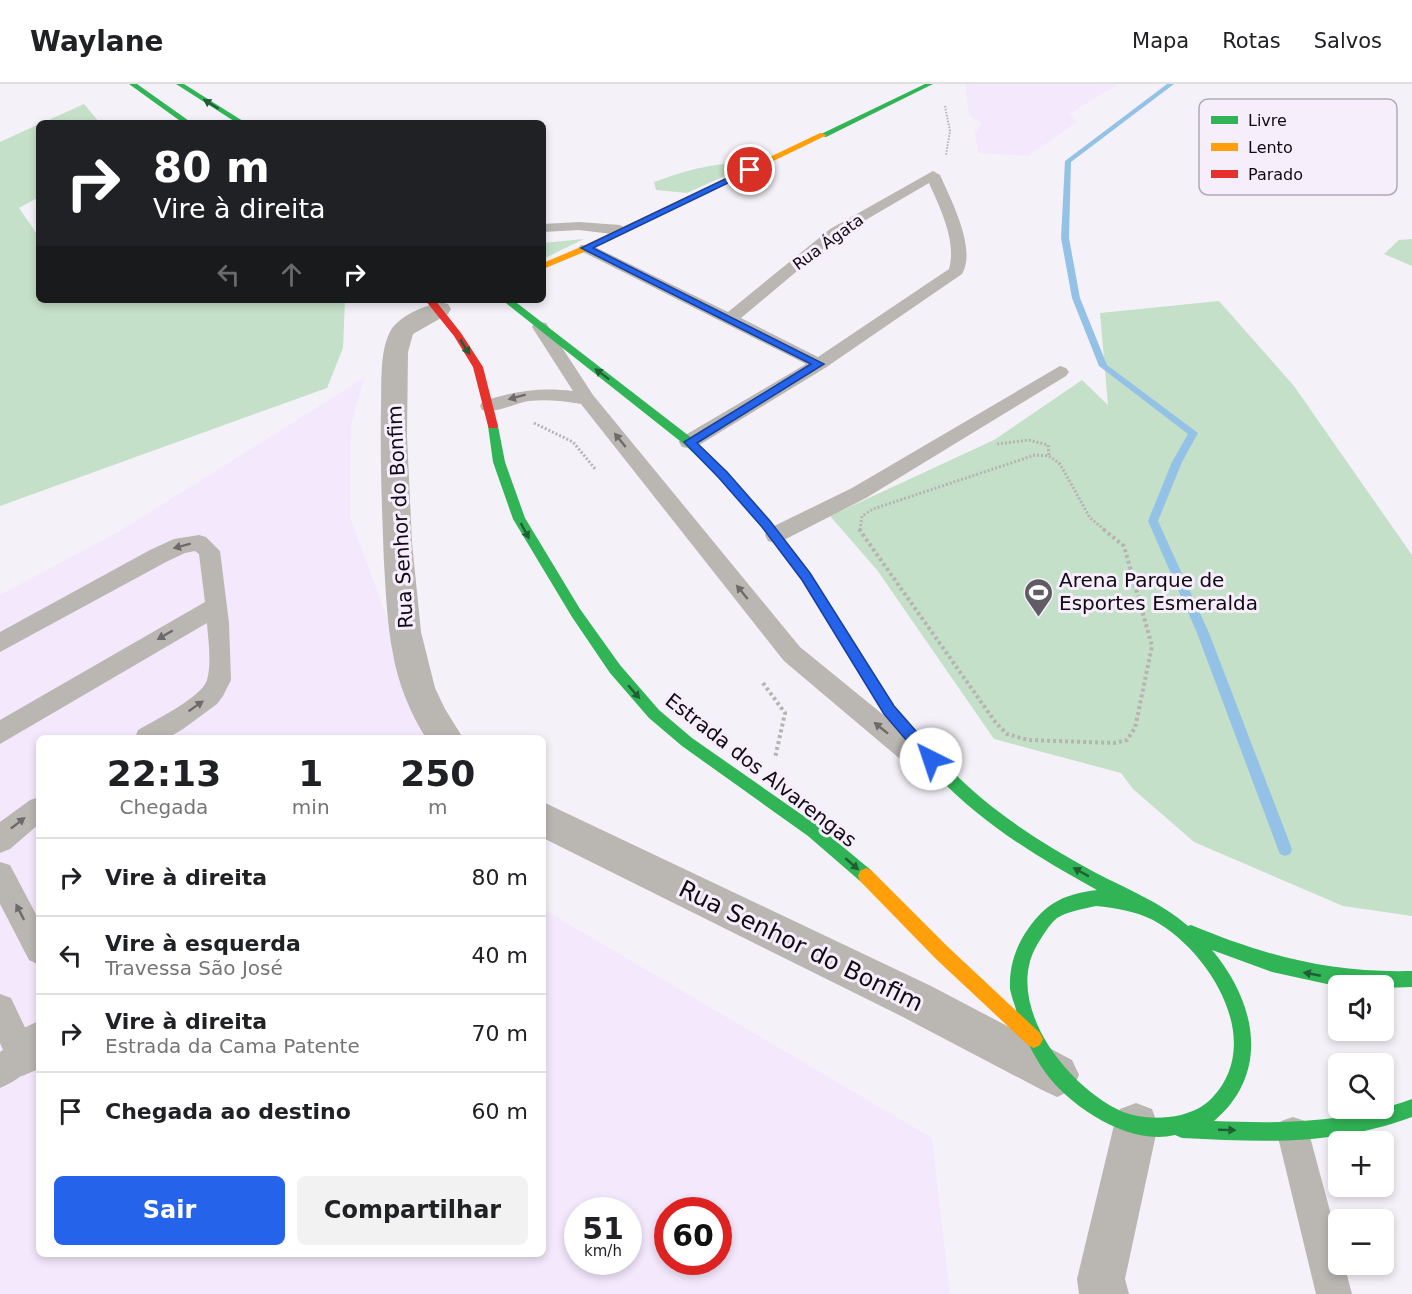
<!DOCTYPE html>
<html lang="pt">
<meta charset="utf-8">
<style>
body{margin:0;font-family:"DejaVu Sans",sans-serif;background:#f2f2f2;color:#202124;height:100vh;display:flex;flex-direction:column;font-size:22px;white-space:nowrap}
*{box-sizing:border-box;margin:0}
p{font-size:20px;color:#757577}
.icon{flex:none;width:33px;height:33px;fill:none;stroke:currentColor;stroke-width:2;stroke-linecap:round;stroke-linejoin:round}
.map{position:relative;flex:1;overflow:hidden}
.panel{position:absolute;left:36px;top:651px;width:510px;height:522px;display:flex;flex-direction:column;background:#fff;border-radius:9px;box-shadow:0 3px 9px #0003}
.panel>*{flex:none}
.banner{position:absolute;left:36px;top:36px;width:510px;height:183px;border-radius:9px;box-shadow:0 3px 9px #0003;background:#202124;color:#fff;overflow:hidden}
.tools{position:absolute;left:1328px;top:891px;display:grid;gap:12px}
.tools a{display:grid;place-items:center;width:66px;height:66px;border-radius:9px;background:#fff;box-shadow:0 3px 9px #0003;font-size:30px}
.speed{position:absolute;left:564px;top:1113px;display:flex;gap:12px;font-size:30px;font-weight:700;text-align:center}
.speed>*{display:grid;place-content:center;width:78px;height:78px;border-radius:50%;background:#fff;box-shadow:0 3px 9px #0003;line-height:1}
.speed small{font-size:15px;font-weight:400}
.speed .limit{border:9px solid #d22;background:#fff;color:#111}
.pin{position:absolute;display:grid;place-items:center;width:51px;height:51px;color:#fff;margin:-26px;border:3px solid #fff;border-radius:50%;box-shadow:0 2px 6px #0007}
.me{position:absolute;width:66px;margin:-33px;rotate:319deg;stroke-linejoin:round;filter:drop-shadow(0 0 4px #0008)}
.turn{display:flex;align-items:center;gap:21px;height:126px;padding:0 18px;font-size:27px}
.turn .icon{width:78px;height:78px;stroke-width:2.5}
.turn b{display:block;font-size:42px;line-height:51px}
.lanes{display:flex;align-items:center;height:57px;padding:0 18px;background:#0003;justify-content:center;gap:30px;direction:ltr}
.lanes .off{opacity:.35}
.eta{display:flex;justify-content:space-evenly;align-items:center;height:102px;text-align:center}
.eta b{font-size:36px;font-weight:700;line-height:42px}
.button{display:flex;gap:12px;margin-top:auto;padding:12px 18px}
.button a{flex:1;height:69px;border-radius:9px;background:#2563eb;color:#fff;font-size:24px;font-weight:700;line-height:69px;text-align:center}
.button a+a{background:#f2f2f2;color:#202124}
ul{padding:0;list-style:none}
li{display:flex;align-items:center;gap:18px;height:78px;padding:0 18px;border-top:2px solid #e0e0e0}
li div{flex:1}
li b{display:block;font-size:22px}
li em{font-style:normal}
header{display:flex;align-items:center;gap:36px;box-sizing:border-box;height:84px;padding:0 30px;background:#fff;border-bottom:2px solid #e0e0e0}
header strong{font-size:28px}
nav{display:flex;gap:33px;margin-inline-start:auto;font-size:21px}
.map>svg:first-child{display:block}
</style>
<header>
<strong>Waylane</strong>
<nav><a>Mapa</a><a>Rotas</a><a>Salvos</a></nav>
</header>
<div class="map">
<svg width="1412" height="1210" viewBox="0 0 1412 1210">
<rect width="100%" height="100%" fill="#f5f1f8"/>
<path fill="#f4e8fc" fill-rule="evenodd" d="M 965,0 L 1118,0 L 1069,30 L 1077,38 L 1028,72 L 978,69 L 975,49 L 982,39 L 969,32 Z
M 364,294 L 351,341 L 350,433 L 431,654 L 39,654 L 39,1170 L 543,1170 L 543,825 L 932,1054 L 950,1210 L 0,1210 L 0,511 L 120,447 ZM 578,1126 L 628,1126 L 628,1178 L 578,1178 ZM 668,1126 L 718,1126 L 718,1178 L 668,1178 Z"/>
<path fill="#c5e0c8" d="M 84,20 L 100,39 L 42,39 Z
M 39,40 L 39,113 L 19,124 L 39,153 L 39,216 L 345,216 L 343,264 L 327,304 L 0,422 L 0,58 Z
M 756,78 L 687,109 L 656,106 L 654,98 C 693,84 714,79 756,78 Z
M 584,155 L 543,175 L 543,159 Z
M 1412,155 L 1412,182 L 1384,170 L 1399,156 Z
M 1219,217 L 1294,302 L 1412,471 L 1412,832 L 1343,822 L 1194,758 L 1133,705 L 1121,689 L 994,655 L 877,486 L 830,432 L 994,356 L 1082,296 L 1108,321 L 1100,229 Z"/>
<g fill="none" stroke-linecap="round" stroke-linejoin="round">
<path fill="#94c2e6" fill-rule="evenodd" d="M 1167,0 L 1174,0 L 1071,78 L 1069,154 L 1080,214 L 1107,281 L 1198,349 L 1182,378 L 1158,437 L 1209,549 L 1292,765 L 1290,770 L 1285,772 L 1280,770 L 1278,765 L 1197,549 L 1148,437 L 1172,378 L 1188,350 L 1099,282 L 1072,214 L 1061,154 L 1065,77 Z"/>
<path stroke="#b7b3b2" stroke-width="2" stroke-dasharray="1.5 1.5" stroke-linecap="butt" d="M 945,22 L 950,47 L 946,71"/>
<path stroke="#b7b3b2" stroke-width="3" stroke-dasharray="2 2" stroke-linecap="butt" d="M 534,339 L 573,358 L 596,386
M 997,360 L 1029,356 L 1048,361 L 1049,372
M 860,446 L 862,432 L 873,425 L 1035,371 L 1049,372 L 1060,380 L 1090,434 L 1105,446"/>
<path stroke="#b7b3b2" stroke-width="4" stroke-dasharray="3 3" stroke-linecap="butt" d="M 859,445 L 996,639 L 1007,650 L 1028,656 L 1114,659 L 1127,656 L 1135,644 L 1152,562 L 1124,462 L 1103,445
M 763,599 L 785,629 L 775,674"/>
<path fill="#bab6b2" fill-rule="evenodd" d="M 933,87 L 940,91 C 951,116 977,165 962,190 L 825,284 L 696,363 L 689,364 L 682,363 L 679,358 L 682,353 L 806,280 L 581,167 L 578,164 L 581,161 L 591,161 L 728,228 L 830,145 ZM 929,99 C 940,124 957,157 949,185 L 818,273 L 741,234 L 840,151 Z
M 579,138 L 620,141 L 628,146 L 620,151 L 579,146 L 543,148 L 543,140 Z
M 540,238 L 546,239 L 593,311 L 800,563 L 924,664 L 928,672 L 924,680 L 915,683 L 906,680 L 784,577 L 581,320 C 564,317 546,315 529,317 C 514,319 497,330 482,326 L 480,322 L 482,318 C 513,307 540,303 573,307 L 532,243 L 534,239 Z
M 1060,282 L 1066,284 L 1069,288 L 1066,292 L 866,414 L 782,457 L 775,459 L 768,457 L 765,451 L 768,445 L 852,404 Z
M 199,451 L 206,453 L 220,467 L 229,539 L 231,596 L 223,612 L 217,620 L 183,645 L 168,654 L 135,654 L 138,646 C 155,636 201,614 207,596 C 212,578 208,556 207,539 L 0,660 L 0,636 L 205,518 L 199,470 L 195,467 L 185,469 L 166,478 L 0,568 L 0,548 L 150,466 L 174,455 Z
M 39,713 L 39,740 L 10,765 L 0,769 L 0,738 L 30,716 Z
M 0,778 L 10,781 L 39,836 L 39,881 L 29,876 L 0,820 Z
M 0,910 L 11,914 L 38,971 C 31,987 16,997 0,1004 L 0,968 L 3,966 L 0,959 Z
M 1293,1033 L 1305,1037 L 1309,1049 L 1338,1157 L 1338,1180 L 1344,1180 L 1352,1210 L 1316,1210 L 1277,1049 L 1281,1037 Z"/>
<path fill="#bab6b2" fill-rule="evenodd" d="M 440,218 L 448,220 L 451,225 L 448,230 L 413,250 L 408,268 L 407,352 L 412,459 L 421,548 L 435,604 L 445,625 L 463,654 L 426,654 C 410,629 398,599 393,570 C 387,540 386,509 384,479 C 382,428 380,376 381,324 C 382,301 379,269 390,248 C 398,232 424,222 440,218 Z
M 543,718 L 931,902 L 1072,976 L 1079,991 L 1072,1006 L 1057,1013 L 1042,1006 L 901,932 L 543,754 Z
M 39,937 L 39,985 L 22,992 L 7,986 L 1,971 C 8,952 20,945 39,937 Z
M 1136,1019 L 1152,1025 L 1158,1041 L 1125,1195 L 1129,1210 L 1079,1210 L 1077,1195 L 1114,1041 L 1120,1025 Z"/>
<path fill="#30b455" fill-rule="evenodd" d="M 129,0 L 137,0 L 192,39 L 183,39 Z
M 176,0 L 184,0 L 246,39 L 237,39 Z
M 925,0 L 933,0 L 826,53 L 819,51 Z
M 502,216 L 513,216 L 693,355 L 727,388 L 770,437 L 811,492 L 813,495 L 811,498 L 803,498 L 762,443 L 719,394 L 685,361 Z
M 493,338 L 498,342 L 505,378 L 525,434 L 580,525 L 620,581 L 659,626 L 692,654 L 818,742 L 872,787 L 874,792 L 872,797 L 866,800 L 860,797 L 808,752 L 682,662 L 649,634 L 610,589 L 572,533 L 513,435 L 493,378 L 488,342 Z
M 941,679 L 946,681 C 990,727 1041,759 1096,789 C 1127,805 1162,819 1188,842 L 1191,841 C 1266,872 1330,889 1412,887 L 1412,903 L 1383,904 L 1383,902 L 1327,900 L 1272,888 L 1212,866 C 1256,918 1271,989 1214,1037 C 1285,1040 1345,1039 1412,1015 L 1412,1033 C 1333,1062 1265,1058 1182,1054 L 1175,1051 C 1130,1062 1071,1024 1045,988 C 1031,968 1021,946 1015,922 C 1013,917 1011,910 1010,905 C 1009,882 1016,862 1028,845 C 1047,818 1065,810 1097,806 C 1038,774 983,740 936,691 L 934,686 L 936,681 ZM 1096,822 C 1116,824 1135,827 1153,836 C 1210,867 1266,958 1212,1014 C 1202,1024 1194,1027 1181,1031 C 1162,1035 1141,1035 1123,1028 C 1066,1003 999,916 1040,856 C 1045,848 1050,840 1057,834 C 1069,827 1083,825 1096,822 Z"/>
<path fill="#ff9f0a" fill-rule="evenodd" d="M 820,49 L 827,51 L 589,166 L 543,185 L 543,179 L 583,162 Z
M 807,490 L 811,492 L 894,622 L 946,681 L 948,686 L 946,691 L 941,693 L 936,691 L 884,630 L 803,498 L 801,495 Z
M 866,784 L 872,787 L 948,863 L 1040,949 L 1043,955 L 1040,961 L 1034,964 L 1028,961 L 936,875 L 860,797 L 858,792 L 860,787 Z"/>
<path fill="#e5322d" fill-rule="evenodd" d="M 425,216 L 435,216 L 461,249 L 483,283 L 498,342 L 497,344 L 489,344 L 488,342 L 473,283 L 454,252 Z"/>
</g>
<defs><path id="oneway-solid" d="M-6-.8H1V-3.2L6.5 0L1 3.2V.8H-6Z" transform="scale(1.5)"/></defs>
<g fill="#205f35">
<use href="#oneway-solid" transform="translate(211 20) rotate(-148)"/>
<use href="#oneway-solid" transform="translate(465 263) rotate(58)"/>
<use href="#oneway-solid" transform="translate(602 290) rotate(-143)"/>
<use href="#oneway-solid" transform="translate(525 447) rotate(62)"/>
<use href="#oneway-solid" transform="translate(634 608) rotate(49)"/>
<use href="#oneway-solid" transform="translate(852 780) rotate(41)"/>
<use href="#oneway-solid" transform="translate(1081 788) rotate(-151)"/>
<use href="#oneway-solid" transform="translate(1312 890) rotate(-169)"/>
<use href="#oneway-solid" transform="translate(1227 1046) rotate(2)"/>
</g>
<g fill="#6e696b">
<use href="#oneway-solid" transform="translate(517 313) rotate(165)"/>
<use href="#oneway-solid" transform="translate(620 356) rotate(-129)"/>
<use href="#oneway-solid" transform="translate(182 462) rotate(165)"/>
<use href="#oneway-solid" transform="translate(742 508) rotate(-129)"/>
<use href="#oneway-solid" transform="translate(165 551) rotate(150)"/>
<use href="#oneway-solid" transform="translate(196 622) rotate(-35)"/>
<use href="#oneway-solid" transform="translate(881 644) rotate(-141)"/>
<use href="#oneway-solid" transform="translate(18 739) rotate(-38)"/>
<use href="#oneway-solid" transform="translate(20 828) rotate(-117)"/>
</g>
<path fill="#2563eb" stroke="#184099" stroke-width="1.5" d="M 750,83 L 754,86 L 753,87 L 593,164 L 824,280 L 697,359 L 727,388 L 770,437 L 810,489 L 894,622 L 936,670 L 938,675 L 936,679 L 931,681 L 926,679 L 884,630 L 802,496 L 762,443 L 719,394 L 684,358 L 811,280 L 581,164 Z"/>
<defs>
<symbol id="stadium-pin" viewBox="-11 -11 22 30"><path d="M0 17L-7.5 6A9.5 9.5 0 1 1 7.5 6Z" fill="#615b64" stroke="#f6eefb"/><path d="M0-5a6.5 5 0 1 0 0 10a6.5 5 0 1 0 0-10ZM-3.5-1.8h7v3.6h-7Z" fill="#fff"/></symbol>
</defs>
<g fill-rule="evenodd">
<use href="#stadium-pin" x="1022" y="492" width="33" height="45"/>
</g>
<g text-anchor="middle" dominant-baseline="central" stroke-width="6" stroke-linejoin="round" paint-order="stroke">
<g font-size="16" fill="#110a15" stroke="#f6eefb">
<text transform="translate(828 158) rotate(-36)">Rua Ágata</text>
</g>
<g font-size="20" fill="#110a15" stroke="#f6eefb">
<text transform="translate(400 433) rotate(-93)">Rua Senhor do Bonfim</text>
<text transform="translate(761 686) rotate(38)">Estrada dos Alvarengas</text>
</g>
<g font-size="20" fill="#110a15" stroke="#f6eefb" text-anchor="start">
<text x="1059" y="496">Arena Parque de<tspan x="1059" dy="23">Esportes Esmeralda</tspan></text>
</g>
<g font-size="24" fill="#110a15" stroke="#f6eefb">
<text transform="translate(801 862) rotate(26)">Rua Senhor do Bonfim</text>
</g>
</g>
<rect x="1199" y="15" width="198" height="96" rx="9" fill="#f6eefb" stroke="#b1aab6" stroke-width="1.5"/>
<rect x="1211" y="32" width="27" height="8" fill="#30b455"/>
<rect x="1211" y="59" width="27" height="8" fill="#ff9f0a"/>
<rect x="1211" y="86" width="27" height="8" fill="#e5322d"/>
<g font-size="16" fill="#110a15">
<text x="1248" y="42">Livre</text>
<text x="1248" y="69">Lento</text>
<text x="1248" y="96">Parado</text>
</g>
</svg>
<div class="tools">
<a><svg class="icon" aria-label="sound" viewBox="0 0 24 24"><path d="M4 9h4l5-4v14l-5-4H4zM17 9q2 3 0 6"/></svg></a>
<a><svg class="icon" aria-label="search" viewBox="0 0 24 24"><circle cx="10" cy="10" r="6"/><path d="M15 15l6 6"/></svg></a>
<a>+</a>
<a>−</a>
</div>
<div class="speed"><div>51<small>km/h</small></div><div class="limit">60</div></div>
<div class="pin" style="left:750px;top:86px;background:#d93025"><svg class="icon" aria-label="arrive" viewBox="0 0 24 24"><path d="M6 21V4h12l-3 4 3 4H6"/></svg></div>
<svg class="me" style="left:931px;top:675px" viewBox="-20 -20 40 40"><circle r="19" fill="#fff"/><path d="M0-13L10 11 0 6-10 11z" fill="#2563eb"/></svg>
<div class="banner">
<div class="turn"><svg class="icon" aria-label="right" viewBox="0 0 24 24"><path d="M7 20v-9h11M14 6l5 5-5 5"/></svg><div><b>80 m</b>Vire à direita</div></div>
<div class="lanes"><svg class="icon off" aria-label="left" viewBox="0 0 24 24"><path d="M17 20v-9H6M10 6l-5 5 5 5"/></svg><svg class="icon off" aria-label="ahead" viewBox="0 0 24 24"><path d="M12 20V5M6 11l6-6 6 6"/></svg><svg class="icon" aria-label="right" viewBox="0 0 24 24"><path d="M7 20v-9h11M14 6l5 5-5 5"/></svg></div>
</div>
<section class="panel">
<div class="eta">
<div><b>22:13</b><p>Chegada</p></div>
<div><b>1</b><p>min</p></div>
<div><b>250</b><p>m</p></div>
</div>
<ul>
<li><svg class="icon" aria-label="right" viewBox="0 0 24 24"><path d="M7 20v-9h11M14 6l5 5-5 5"/></svg><div><b>Vire à direita</b></div><em>80 m</em></li>
<li><svg class="icon" aria-label="left" viewBox="0 0 24 24"><path d="M17 20v-9H6M10 6l-5 5 5 5"/></svg><div><b>Vire à esquerda</b><p>Travessa São José</p></div><em>40 m</em></li>
<li><svg class="icon" aria-label="right" viewBox="0 0 24 24"><path d="M7 20v-9h11M14 6l5 5-5 5"/></svg><div><b>Vire à direita</b><p>Estrada da Cama Patente</p></div><em>70 m</em></li>
<li><svg class="icon" aria-label="arrive" viewBox="0 0 24 24"><path d="M6 21V4h12l-3 4 3 4H6"/></svg><div><b>Chegada ao destino</b></div><em>60 m</em></li>
</ul>
<div class="button"><a>Sair</a><a>Compartilhar</a></div>
</section>
</div>
